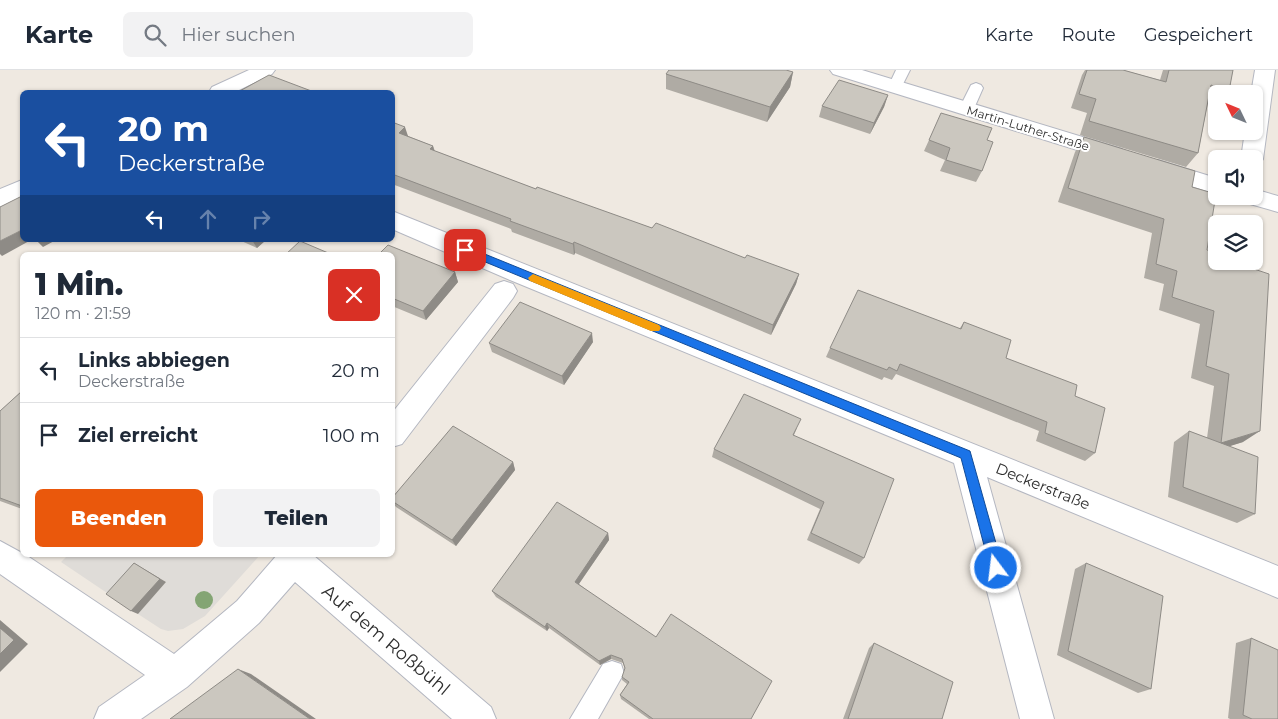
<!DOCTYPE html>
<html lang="de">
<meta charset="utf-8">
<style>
body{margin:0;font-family:Montserrat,sans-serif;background:#f2f2f3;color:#1f2937;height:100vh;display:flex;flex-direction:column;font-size:19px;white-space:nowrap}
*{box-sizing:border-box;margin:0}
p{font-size:16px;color:#747a83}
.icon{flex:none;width:28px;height:28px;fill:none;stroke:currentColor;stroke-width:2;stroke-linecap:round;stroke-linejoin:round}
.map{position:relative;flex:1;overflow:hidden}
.side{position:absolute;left:20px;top:182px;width:375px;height:305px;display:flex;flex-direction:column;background:#fff;border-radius:8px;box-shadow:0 1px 4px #0004}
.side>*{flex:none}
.guide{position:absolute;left:20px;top:20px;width:375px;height:152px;border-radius:8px;box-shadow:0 1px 4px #0004;background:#1a4fa0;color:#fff;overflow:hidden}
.needle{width:32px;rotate:313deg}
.controls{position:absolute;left:1208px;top:15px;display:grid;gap:10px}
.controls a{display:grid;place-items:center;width:55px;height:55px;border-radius:8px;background:#fff;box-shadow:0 1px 4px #0004;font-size:25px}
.pin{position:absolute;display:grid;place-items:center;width:42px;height:42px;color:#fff;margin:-21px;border-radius:10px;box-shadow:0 2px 8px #0006}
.me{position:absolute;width:55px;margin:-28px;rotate:345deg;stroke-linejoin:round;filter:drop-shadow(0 0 4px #0008)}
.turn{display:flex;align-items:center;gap:18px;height:105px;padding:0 15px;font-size:22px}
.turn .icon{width:65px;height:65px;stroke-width:2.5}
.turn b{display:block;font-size:35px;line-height:42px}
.lanes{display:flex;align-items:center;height:48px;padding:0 15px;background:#0003;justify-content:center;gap:25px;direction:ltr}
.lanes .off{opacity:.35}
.round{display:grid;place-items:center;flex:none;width:52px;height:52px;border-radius:8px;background:#f2f2f3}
.summary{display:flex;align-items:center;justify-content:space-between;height:85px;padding:0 15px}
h1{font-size:30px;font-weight:800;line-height:38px}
.button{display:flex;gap:10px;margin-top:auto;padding:10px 15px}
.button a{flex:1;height:58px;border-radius:8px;background:#ea580c;color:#fff;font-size:20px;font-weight:800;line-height:58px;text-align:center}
.button a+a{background:#f2f2f3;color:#1f2937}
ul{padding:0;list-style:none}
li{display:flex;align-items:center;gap:15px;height:65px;padding:0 15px;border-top:1px solid #e0e1e3}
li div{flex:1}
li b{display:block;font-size:19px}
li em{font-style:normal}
header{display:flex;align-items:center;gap:30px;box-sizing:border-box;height:70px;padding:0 25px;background:#fff;border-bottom:1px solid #e0e1e3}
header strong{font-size:24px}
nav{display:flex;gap:28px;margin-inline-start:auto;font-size:18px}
.search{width:350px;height:45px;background:#f2f2f3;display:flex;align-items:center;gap:12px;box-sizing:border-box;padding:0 18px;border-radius:8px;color:#747a83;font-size:19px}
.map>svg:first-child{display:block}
</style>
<header>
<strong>Karte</strong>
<div class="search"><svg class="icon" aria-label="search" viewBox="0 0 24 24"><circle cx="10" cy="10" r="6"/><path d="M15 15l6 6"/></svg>Hier suchen</div>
<nav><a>Karte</a><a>Route</a><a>Gespeichert</a></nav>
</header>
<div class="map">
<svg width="1278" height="649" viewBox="0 0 1278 649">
<rect width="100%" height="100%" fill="#efe9e1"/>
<path fill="#dfdcd8" d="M 68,485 L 260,485 L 205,546 L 183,559 L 168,561 L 161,559 L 138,544 L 166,512 L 140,496 L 113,527 L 61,492 Z"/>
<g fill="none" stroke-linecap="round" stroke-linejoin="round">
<defs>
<path id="lane" d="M 896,0 L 910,0 L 900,20 L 890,20 L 888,17 Z
M 976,13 L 981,15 L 983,18 L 972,43 L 962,43 L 959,39 L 971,15 Z
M 612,591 L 621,594 L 624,603 L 598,649 L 570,649 L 603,594 Z"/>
<path id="street" d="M 249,0 L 275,0 L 272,4 L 235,22 L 209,22 L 212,17 Z
M 830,0 L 862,0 L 1122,79 L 1125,84 L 1122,89 L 1114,92 L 1106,89 L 833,4 Z
M 1255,0 L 1275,0 L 1263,89 L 1260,94 L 1254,96 L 1254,89 L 1241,89 L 1245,61 L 1254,61 L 1254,24 L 1251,24 Z
M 1158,90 L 1216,108 L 1216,124 L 1150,103 L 1147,98 L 1150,93 Z
M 22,110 L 22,128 L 0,137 L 0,119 Z
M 1254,119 L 1278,126 L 1278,142 L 1243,132 L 1240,126 L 1254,126 Z
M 392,141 L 1278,496 L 1278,528 L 987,407 L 1054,649 L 1020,649 L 954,393 L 510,210 L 392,159 Z
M 504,211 L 513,214 L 517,221 L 513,228 L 402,374 L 392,377 L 392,343 L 495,214 Z
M 0,471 L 22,483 L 22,485 L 26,485 L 174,584 L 237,531 L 277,485 L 313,485 L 491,637 L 496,649 L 452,649 L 295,512 L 259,553 L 187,617 L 141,649 L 94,649 L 99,637 L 145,605 L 0,504 Z"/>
</defs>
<use href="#lane" stroke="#b4b7c1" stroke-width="2"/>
<use href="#street" stroke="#b4b7c1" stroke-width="2"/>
<use href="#lane" fill="#fff" fill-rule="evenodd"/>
<use href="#street" fill="#fff" fill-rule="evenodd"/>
</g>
<circle fill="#84a574" cx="204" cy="530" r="9"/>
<path fill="#afaba4" d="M 1085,0 L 1123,0 L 1160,10 L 1163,0 L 1233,0 L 1229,21 L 1227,24 L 1216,24 L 1216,34 L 1208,32 L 1198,83 L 1186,97 L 1080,65 L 1087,43 L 1071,38 L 1082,5 Z
M 793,2 L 790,17 L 767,52 L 666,19 L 666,4 Z
M 888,25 L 884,37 L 870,64 L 819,47 L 822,36 Z
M 392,52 L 408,66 L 433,76 L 435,81 L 536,119 L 652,158 L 745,188 L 799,204 L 796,214 L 771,265 L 575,183 L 574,185 L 512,162 L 511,159 L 392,114 Z
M 1084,67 L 1192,117 L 1207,180 L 1245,196 L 1243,372 L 1229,376 L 1255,444 L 1237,453 L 1168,427 L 1174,372 L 1189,361 L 1207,368 L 1214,316 L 1191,308 L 1200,254 L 1159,240 L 1164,214 L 1144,208 L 1152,163 L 1058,132 L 1075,82 Z
M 929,70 L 987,70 L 982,101 L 976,112 L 940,101 L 945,90 L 924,81 Z
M 239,170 L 266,170 L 257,178 Z
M 392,185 L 455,202 L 458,212 L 426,250 L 392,236 Z
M 964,252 L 1006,288 L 1075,326 L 1095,383 L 1085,391 L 1036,371 L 1039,361 L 896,304 L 892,310 L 884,307 L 882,310 L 826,287 L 830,278 L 960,258 Z
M 593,272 L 564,315 L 492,282 L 489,273 Z
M 22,321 L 22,439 L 0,431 L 0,341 Z
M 797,358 L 794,365 L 864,488 L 859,494 L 807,470 L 820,439 L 712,387 L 714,379 Z
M 513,392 L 515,400 L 456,476 L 396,437 L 392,432 L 392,428 Z
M 608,463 L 609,470 L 579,514 L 751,649 L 649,649 L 621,629 L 620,625 L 627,614 L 622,610 L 622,607 L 625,600 L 623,593 L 611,589 L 600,595 L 549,558 L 547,561 L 496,527 L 492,521 Z
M 1086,493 L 1151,619 L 1138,623 L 1057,585 L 1075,499 Z
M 1251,568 L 1278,649 L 1230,649 L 1228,648 L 1236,573 Z
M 874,573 L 942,649 L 843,649 L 869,578 Z"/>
<path fill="#8e8b86" d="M 793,2 L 790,17 L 767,52 L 770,37 Z
M 888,25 L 884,37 L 870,64 L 874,53 Z
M 405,57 L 409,69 L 399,63 Z
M 433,76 L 436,87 L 430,79 Z
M 22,160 L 22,170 L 31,170 L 2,186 L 0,184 L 0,171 Z
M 36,170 L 56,170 L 43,177 Z
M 252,170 L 266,170 L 257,178 Z
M 574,172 L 575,183 L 574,185 L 573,174 Z
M 455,202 L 458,212 L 426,250 L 423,241 Z
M 799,204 L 796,214 L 771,265 L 773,255 Z
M 592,263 L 593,272 L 564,315 L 562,306 Z
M 1260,361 L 1243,372 L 1205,384 L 1221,373 Z
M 513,392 L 515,400 L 456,476 L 452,470 Z
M 608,463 L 609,470 L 576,518 L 575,512 Z
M 134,493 L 166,512 L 138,544 L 131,541 Z
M 0,550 L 28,574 L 0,602 Z
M 547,553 L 549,558 L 547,561 L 545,557 Z
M 611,585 L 611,589 L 600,595 L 599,591 Z
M 238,599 L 251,604 L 316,649 L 310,649 Z"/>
<path fill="#cbc7bf" stroke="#8e8b86" d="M 669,0 L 786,0 L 793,2 L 770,37 L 666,4 Z
M 1087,0 L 1123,0 L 1166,12 L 1169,0 L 1233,0 L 1229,21 L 1211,15 L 1198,83 L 1089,51 L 1096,29 L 1079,24 Z
M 269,5 L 314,22 L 238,22 Z
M 839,10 L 888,25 L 874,53 L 822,36 Z
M 941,43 L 992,58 L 987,70 L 993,72 L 982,101 L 946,90 L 950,78 L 929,70 Z
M 392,52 L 405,57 L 399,63 L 433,76 L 430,79 L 536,119 L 537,117 L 652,158 L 656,153 L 745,188 L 747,185 L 799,204 L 773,255 L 574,172 L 573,174 L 510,151 L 511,149 L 392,104 Z
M 1084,67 L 1195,101 L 1192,117 L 1216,124 L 1207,180 L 1216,183 L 1216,191 L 1241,191 L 1245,193 L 1245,196 L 1269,204 L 1260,361 L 1221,373 L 1258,387 L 1255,444 L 1183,417 L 1189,361 L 1221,373 L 1229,304 L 1206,296 L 1214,241 L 1172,227 L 1177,201 L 1156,194 L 1164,149 L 1068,118 Z
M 22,126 L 22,160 L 0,171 L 0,137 Z
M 300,171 L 333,185 L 285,185 Z
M 388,175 L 455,202 L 423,241 L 392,228 L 392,185 L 378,185 Z
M 858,220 L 961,259 L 964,252 L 1011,270 L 1006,288 L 1077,315 L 1075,326 L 1105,338 L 1095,383 L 1045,363 L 1047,352 L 900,294 L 897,301 L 889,297 L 887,300 L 830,278 Z
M 520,232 L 592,263 L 562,306 L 489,273 Z
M 22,321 L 22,436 L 0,428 L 0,341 Z
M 744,324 L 801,349 L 793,365 L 894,409 L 864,488 L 811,463 L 824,432 L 714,379 Z
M 453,356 L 513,392 L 452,470 L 392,431 L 392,428 Z
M 557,432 L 608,463 L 575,512 L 656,567 L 671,544 L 772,611 L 751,649 L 653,649 L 620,625 L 629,612 L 622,607 L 625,598 L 622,589 L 611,585 L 599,591 L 547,553 L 545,557 L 492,521 Z
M 134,493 L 160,509 L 131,541 L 106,524 Z
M 1086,493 L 1163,526 L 1151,619 L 1068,581 Z
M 0,558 L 14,570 L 0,584 Z
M 1251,568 L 1278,580 L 1278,649 L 1252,649 L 1243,645 Z
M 874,573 L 953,612 L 942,649 L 848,649 Z
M 238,599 L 310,649 L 170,649 Z"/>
<path fill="#1a73e8" stroke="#114b97" d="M 465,176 L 970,381 L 1003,498 L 1001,503 L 996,504 L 992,503 L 990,498 L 961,388 L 461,182 L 460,180 Z"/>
<path fill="#f59e0b" d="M 533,204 L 659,255 L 661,258 L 659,261 L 651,261 L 530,211 L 528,208 Z"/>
<g text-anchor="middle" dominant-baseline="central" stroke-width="4" stroke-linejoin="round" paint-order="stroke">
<g font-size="12" fill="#2e2e2e" stroke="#fff">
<text transform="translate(1028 58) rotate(17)">Martin-Luther-Straße</text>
</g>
<g font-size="15" fill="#2e2e2e" stroke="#fff">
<text transform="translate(1043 416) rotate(22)">Deckerstraße</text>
</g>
<g font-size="18" fill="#2e2e2e" stroke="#fff">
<text transform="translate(386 570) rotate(40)">Auf dem Roßbühl</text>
</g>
</g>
</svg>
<div class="controls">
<a><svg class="needle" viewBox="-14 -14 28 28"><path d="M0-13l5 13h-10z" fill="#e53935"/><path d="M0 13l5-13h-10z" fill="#747a83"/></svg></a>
<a><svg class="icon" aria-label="sound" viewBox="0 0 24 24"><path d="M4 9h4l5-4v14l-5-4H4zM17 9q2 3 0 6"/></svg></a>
<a><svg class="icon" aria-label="layers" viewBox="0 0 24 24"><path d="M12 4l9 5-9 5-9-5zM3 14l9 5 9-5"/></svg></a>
</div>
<div class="pin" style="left:465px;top:180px;background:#d93025"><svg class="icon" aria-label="arrive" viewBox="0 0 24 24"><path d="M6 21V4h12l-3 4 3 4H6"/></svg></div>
<svg class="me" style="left:996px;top:498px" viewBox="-20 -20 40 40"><circle r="17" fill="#1a73e8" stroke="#fff" stroke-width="3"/><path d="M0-11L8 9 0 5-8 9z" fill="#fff"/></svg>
<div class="guide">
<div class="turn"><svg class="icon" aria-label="left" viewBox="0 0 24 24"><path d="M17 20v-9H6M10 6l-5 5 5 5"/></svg><div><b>20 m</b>Deckerstraße</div></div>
<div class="lanes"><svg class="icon" aria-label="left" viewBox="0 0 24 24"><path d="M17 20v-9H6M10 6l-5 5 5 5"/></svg><svg class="icon off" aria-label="ahead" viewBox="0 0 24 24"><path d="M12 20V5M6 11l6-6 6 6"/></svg><svg class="icon off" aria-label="right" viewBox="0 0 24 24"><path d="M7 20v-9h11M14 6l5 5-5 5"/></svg></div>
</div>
<section class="side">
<div class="summary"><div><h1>1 Min.</h1><p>120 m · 21:59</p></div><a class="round" style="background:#d93025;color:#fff"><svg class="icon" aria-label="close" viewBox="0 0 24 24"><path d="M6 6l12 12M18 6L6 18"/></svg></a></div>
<ul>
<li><svg class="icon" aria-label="left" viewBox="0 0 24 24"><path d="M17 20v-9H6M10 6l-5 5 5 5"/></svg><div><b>Links abbiegen</b><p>Deckerstraße</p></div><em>20 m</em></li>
<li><svg class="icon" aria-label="arrive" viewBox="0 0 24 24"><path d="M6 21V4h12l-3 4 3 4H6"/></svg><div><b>Ziel erreicht</b></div><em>100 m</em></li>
</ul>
<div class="button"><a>Beenden</a><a>Teilen</a></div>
</section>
</div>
